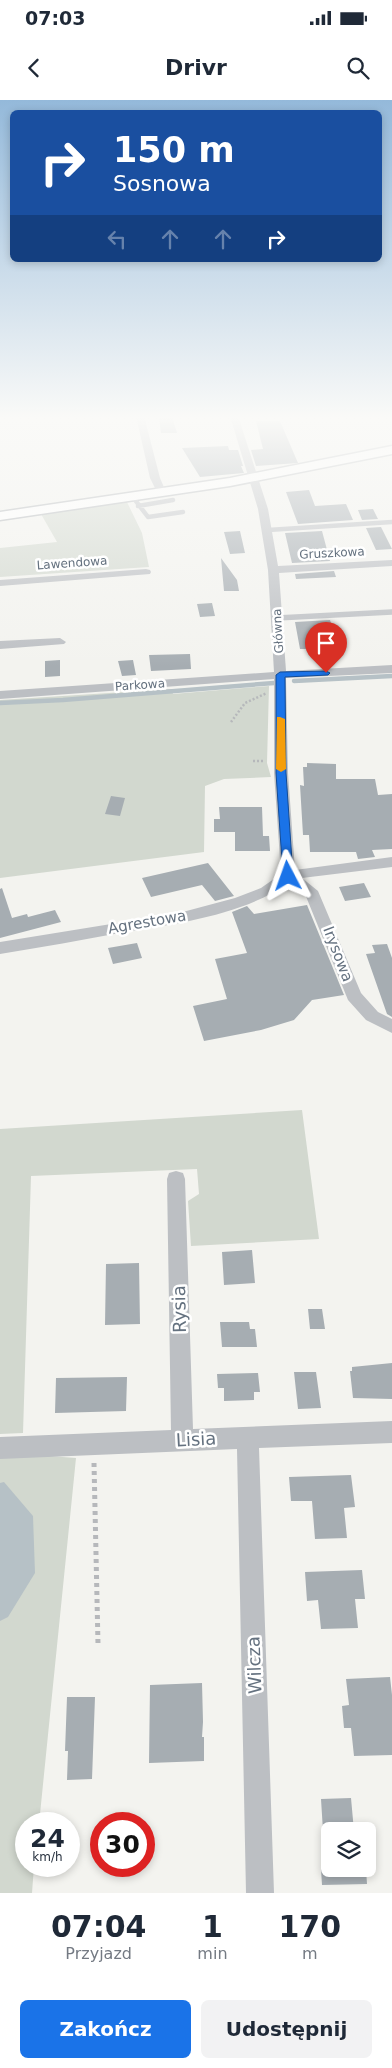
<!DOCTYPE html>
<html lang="pl">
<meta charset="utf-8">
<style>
body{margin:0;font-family:"DejaVu Sans",sans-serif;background:#f2f2f3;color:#1f2937;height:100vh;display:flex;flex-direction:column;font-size:19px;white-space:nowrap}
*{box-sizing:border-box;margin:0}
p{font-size:16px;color:#747a83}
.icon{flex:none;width:28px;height:28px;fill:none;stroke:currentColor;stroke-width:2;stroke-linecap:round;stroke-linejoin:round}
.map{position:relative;height:1793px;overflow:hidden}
.drawer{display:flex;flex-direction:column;background:#fff;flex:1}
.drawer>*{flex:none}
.banner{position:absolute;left:10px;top:10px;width:372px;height:152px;border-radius:8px;box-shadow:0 2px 8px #0003;background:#1a4fa0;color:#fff;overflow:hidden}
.controls{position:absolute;left:321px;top:1722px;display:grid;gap:10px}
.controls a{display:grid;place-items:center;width:55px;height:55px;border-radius:8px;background:#fff;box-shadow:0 2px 8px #0003;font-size:25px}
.speed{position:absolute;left:15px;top:1712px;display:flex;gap:10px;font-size:25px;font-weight:700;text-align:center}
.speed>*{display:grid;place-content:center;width:65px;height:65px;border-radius:50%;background:#fff;box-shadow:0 2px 8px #0003;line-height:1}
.speed small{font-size:12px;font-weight:400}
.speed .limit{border:8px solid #d22;background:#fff;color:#111}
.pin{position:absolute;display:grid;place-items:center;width:42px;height:42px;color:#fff;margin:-51px -21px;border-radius:50% 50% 50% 0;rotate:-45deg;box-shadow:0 0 5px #0007}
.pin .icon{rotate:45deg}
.me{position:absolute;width:55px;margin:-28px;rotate:356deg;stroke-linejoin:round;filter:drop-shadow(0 0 4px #0008)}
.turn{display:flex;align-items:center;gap:18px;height:105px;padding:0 20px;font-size:22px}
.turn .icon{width:65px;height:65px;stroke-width:2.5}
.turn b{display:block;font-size:35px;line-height:42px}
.lanes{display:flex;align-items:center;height:48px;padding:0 20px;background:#0003;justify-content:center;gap:25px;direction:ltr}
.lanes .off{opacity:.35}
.eta{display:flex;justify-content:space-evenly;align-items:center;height:85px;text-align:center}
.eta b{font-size:30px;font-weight:700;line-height:35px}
.primary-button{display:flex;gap:10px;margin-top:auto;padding:10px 20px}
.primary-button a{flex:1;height:58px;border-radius:8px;background:#1a73e8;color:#fff;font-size:20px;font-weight:700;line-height:58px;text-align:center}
.primary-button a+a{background:#f2f2f3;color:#1f2937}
.status{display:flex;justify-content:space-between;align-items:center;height:35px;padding:0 25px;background:#fff;direction:ltr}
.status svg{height:14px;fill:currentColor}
header{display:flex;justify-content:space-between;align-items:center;height:65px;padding:0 20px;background:#fff;font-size:22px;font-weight:700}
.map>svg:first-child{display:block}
</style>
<div class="status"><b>07:03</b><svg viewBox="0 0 49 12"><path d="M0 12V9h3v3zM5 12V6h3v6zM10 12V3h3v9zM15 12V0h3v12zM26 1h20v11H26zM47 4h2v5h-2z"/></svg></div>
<header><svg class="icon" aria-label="back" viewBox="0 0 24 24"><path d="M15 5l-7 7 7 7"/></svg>Drivr<svg class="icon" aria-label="search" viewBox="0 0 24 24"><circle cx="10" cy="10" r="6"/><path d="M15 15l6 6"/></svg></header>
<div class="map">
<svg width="392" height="1793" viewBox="0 0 392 1793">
<rect width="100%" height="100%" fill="#f3f3ef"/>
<path fill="#d2d8cf" d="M 126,400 L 142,433 L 149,467 L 0,477 L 0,448 L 57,442 L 41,414 Z
M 269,586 L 267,663 L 271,677 L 224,679 L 205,686 L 204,752 L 0,778 L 0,600 L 172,589 L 173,594 Z
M 302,1010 L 319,1139 L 191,1146 L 188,1101 L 199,1094 L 197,1069 L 31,1076 L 23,1333 L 0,1334 L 0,1029 Z
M 23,1354 L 76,1358 L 39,1724 L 26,1724 L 26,1766 L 34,1766 L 32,1793 L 0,1793 L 0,1355 Z"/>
<path fill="#b6c1c6" d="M 4,1382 L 33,1416 L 35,1473 L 8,1517 L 0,1521 L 0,1383 Z"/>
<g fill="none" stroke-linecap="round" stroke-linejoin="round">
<path stroke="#b6c1c6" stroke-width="4.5" d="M 294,581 L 392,576
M 0,603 L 63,600 L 274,583"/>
</g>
<path fill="#a6adb2" d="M 172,317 L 177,333 L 161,333 L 159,318 Z
M 256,321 L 280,321 L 298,363 L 256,366 L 251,350 L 263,349 Z
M 228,346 L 229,350 L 238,350 L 243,366 L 241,366 L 244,373 L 200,377 L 182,348 Z
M 309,390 L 315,406 L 346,404 L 353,420 L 298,424 L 286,392 Z
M 373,409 L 378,419 L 362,420 L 358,410 Z
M 381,427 L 392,449 L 376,450 L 366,428 Z
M 240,431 L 245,453 L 230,454 L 224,432 Z
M 322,431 L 330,461 L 292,463 L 285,433 Z
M 221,458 L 237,480 L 239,491 L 224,491 Z
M 334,471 L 336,477 L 296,479 L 295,474 Z
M 212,503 L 215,516 L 200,517 L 197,504 Z
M 330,520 L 336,538 L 323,538 L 325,549 L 300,549 L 295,522 Z
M 190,554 L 191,569 L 151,571 L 149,555 Z
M 60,560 L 60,576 L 45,577 L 45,561 Z
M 133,560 L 136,575 L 122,576 L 118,561 Z
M 307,663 L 336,664 L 336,679 L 375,679 L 378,695 L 392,694 L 392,749 L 372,750 L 375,757 L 358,759 L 356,752 L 310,752 L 309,735 L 303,735 L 300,685 L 304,686 L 303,667 L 307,667 Z
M 111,696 L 125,698 L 120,716 L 105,714 Z
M 219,707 L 262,707 L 263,736 L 269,736 L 270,751 L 235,751 L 235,732 L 214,732 L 214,719 L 220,719 Z
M 208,763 L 234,796 L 215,801 L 202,785 L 151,797 L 142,778 Z
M 364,783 L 371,797 L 345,801 L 339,787 Z
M 2,788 L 12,818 L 27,814 L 28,817 L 55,810 L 61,822 L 0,838 L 0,789 Z
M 307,805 L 344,895 L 312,900 L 294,920 L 261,930 L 204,941 L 193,906 L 227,899 L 215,859 L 247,853 L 232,812 L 247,806 L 254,814 Z
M 137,843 L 142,858 L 113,864 L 108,848 Z
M 387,844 L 392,858 L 392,917 L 387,914 L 366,854 L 375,853 L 372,845 Z
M 252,1150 L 255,1183 L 224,1185 L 222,1152 Z
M 139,1163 L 140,1224 L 105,1225 L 106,1164 Z
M 308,1209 L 322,1209 L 325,1229 L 310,1229 Z
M 220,1222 L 249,1222 L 250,1229 L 255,1229 L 257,1247 L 222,1247 Z
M 392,1263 L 392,1299 L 353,1298 L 350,1271 L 352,1271 L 352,1267 Z
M 294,1272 L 316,1272 L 321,1308 L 298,1309 Z
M 258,1273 L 260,1292 L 254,1292 L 254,1300 L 224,1301 L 224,1288 L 218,1288 L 217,1274 Z
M 127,1277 L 126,1311 L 55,1313 L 56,1278 Z
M 351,1375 L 355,1407 L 344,1408 L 347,1438 L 315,1439 L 312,1401 L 291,1401 L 289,1377 Z
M 362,1470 L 365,1499 L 355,1499 L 358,1528 L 321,1529 L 318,1500 L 307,1501 L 305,1472 Z
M 390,1577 L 392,1595 L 392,1655 L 354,1656 L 351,1628 L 344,1628 L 342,1606 L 349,1605 L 346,1579 Z
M 202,1583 L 203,1622 L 202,1637 L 204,1637 L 204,1661 L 149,1663 L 150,1585 Z
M 67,1597 L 95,1597 L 92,1679 L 67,1680 L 68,1651 L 65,1651 Z
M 351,1698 L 354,1731 L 323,1731 L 321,1699 Z
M 321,1769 L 366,1769 L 367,1784 L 322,1785 Z"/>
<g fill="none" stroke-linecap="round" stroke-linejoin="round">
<defs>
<path id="secondary" d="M 392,346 L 392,354 L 230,386 L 0,420 L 0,412 L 230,378 Z"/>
</defs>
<use href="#secondary" stroke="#b1b5b9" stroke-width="3"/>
<path stroke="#b6b8bb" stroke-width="2.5" stroke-dasharray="2 2" stroke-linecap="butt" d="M 231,622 L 245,603 L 267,593
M 253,661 L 265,661"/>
<path stroke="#b6b8bb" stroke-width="5" stroke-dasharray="4 4" stroke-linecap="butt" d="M 94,1363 L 98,1544"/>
<path stroke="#bcbfc3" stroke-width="4.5" d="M 132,396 L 148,417 L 183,412
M 138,406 L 173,400
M 268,430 L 392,422"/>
<path stroke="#bcbfc3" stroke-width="5.5" d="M 277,518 L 392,512"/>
<path fill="#bcbfc3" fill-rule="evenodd" d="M 136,316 L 144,316 L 160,378 L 166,392 L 164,394 L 158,394 L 150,378 Z
M 230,316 L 238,316 L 268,409 L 278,466 L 392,460 L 392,466 L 279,473 L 286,571 L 392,565 L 392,573 L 286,578 L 288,673 L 295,770 L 392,757 L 392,767 L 302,778 L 318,791 L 361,893 L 378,912 L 392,919 L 392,933 L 366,920 L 348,900 L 305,794 L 288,783 C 246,814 177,824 125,832 C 83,840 42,847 0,854 L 0,842 L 179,813 L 235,798 L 261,788 L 281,774 L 274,673 L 274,579 L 0,599 L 0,591 L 274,572 L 268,470 L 258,409 Z
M 146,469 L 150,470 L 151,472 L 150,474 L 0,486 L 0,480 Z
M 60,538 L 66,542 L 64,544 L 0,549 L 0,541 Z
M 176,1071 L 183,1073 L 185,1079 L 193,1329 L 392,1321 L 392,1343 L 259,1348 L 274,1793 L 246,1793 L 237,1349 L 0,1359 L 0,1337 L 171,1330 L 167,1079 L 169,1073 Z"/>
<use href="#secondary" fill="#fff" fill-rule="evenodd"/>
</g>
<linearGradient id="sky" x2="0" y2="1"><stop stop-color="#94b9da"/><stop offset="0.56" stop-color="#fafaf8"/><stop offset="1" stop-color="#fafaf8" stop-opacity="0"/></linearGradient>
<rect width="392" height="567" fill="url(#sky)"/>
<path fill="#1a73e8" stroke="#114b97" d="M 326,571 L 330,573 L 328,575 L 285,577 L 286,673 L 293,776 L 288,780 L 283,776 L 276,673 L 276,575 L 280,572 Z"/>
<path fill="#f59e0b" d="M 277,617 L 280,617 L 285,619 L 286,669 L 281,672 L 276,669 Z"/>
<g text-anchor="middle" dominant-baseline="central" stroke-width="5" stroke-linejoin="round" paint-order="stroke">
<g font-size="12" fill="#64717f" stroke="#fff">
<text transform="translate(332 453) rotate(-3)">Gruszkowa</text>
<text transform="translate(72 463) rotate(-4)">Lawendowa</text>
<text transform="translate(278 531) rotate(-93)">Główna</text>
<text transform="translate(140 585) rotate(-4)">Parkowa</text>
</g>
<g font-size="15" fill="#64717f" stroke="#fff">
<text transform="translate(147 822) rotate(-10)">Agrestowa</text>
<text transform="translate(338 854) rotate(69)">Irysowa</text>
</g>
<g font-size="18" fill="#64717f" stroke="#fff">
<text transform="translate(179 1209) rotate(-91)">Rysia</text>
<text transform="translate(196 1339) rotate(-3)">Lisia</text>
<text transform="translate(254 1565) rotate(-92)">Wilcza</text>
</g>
</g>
</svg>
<div class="controls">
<a><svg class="icon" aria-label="layers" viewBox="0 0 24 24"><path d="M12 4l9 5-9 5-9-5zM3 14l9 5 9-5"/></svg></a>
</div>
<div class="speed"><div>24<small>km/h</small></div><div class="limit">30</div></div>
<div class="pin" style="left:326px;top:573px;background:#d93025"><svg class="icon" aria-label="arrive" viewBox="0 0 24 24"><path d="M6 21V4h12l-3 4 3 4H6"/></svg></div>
<svg class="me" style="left:288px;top:776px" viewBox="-20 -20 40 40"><path d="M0-17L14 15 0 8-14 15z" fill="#1a73e8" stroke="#fff" stroke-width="4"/></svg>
<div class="banner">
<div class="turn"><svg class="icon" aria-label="right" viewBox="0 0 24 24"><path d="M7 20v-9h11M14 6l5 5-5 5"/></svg><div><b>150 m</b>Sosnowa</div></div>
<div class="lanes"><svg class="icon off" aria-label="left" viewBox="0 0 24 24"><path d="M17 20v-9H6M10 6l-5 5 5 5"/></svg><svg class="icon off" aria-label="ahead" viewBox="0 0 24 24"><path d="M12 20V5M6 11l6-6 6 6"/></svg><svg class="icon off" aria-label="ahead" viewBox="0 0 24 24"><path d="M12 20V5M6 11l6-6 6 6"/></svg><svg class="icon" aria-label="right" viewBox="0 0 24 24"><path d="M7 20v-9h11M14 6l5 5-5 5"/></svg></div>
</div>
</div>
<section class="drawer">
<div class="eta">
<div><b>07:04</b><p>Przyjazd</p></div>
<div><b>1</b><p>min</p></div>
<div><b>170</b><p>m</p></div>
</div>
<div class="primary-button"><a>Zakończ</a><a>Udostępnij</a></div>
</section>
